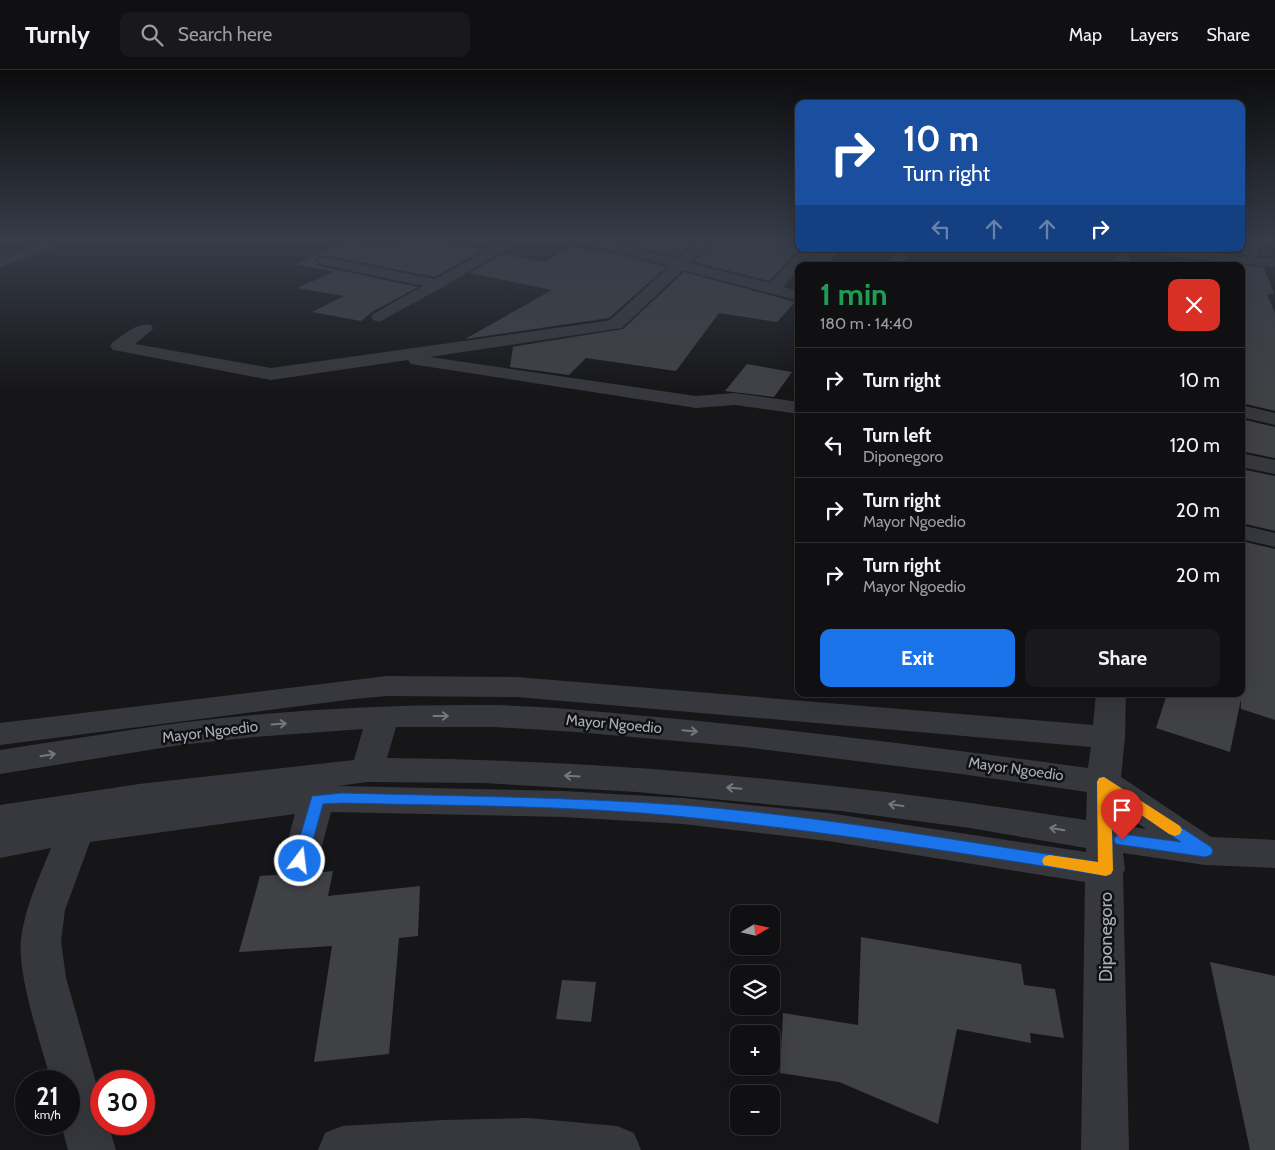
<!DOCTYPE html>
<meta charset="utf-8">
<style>
body{margin:0;font-family:Cabin,sans-serif;background:#19191b;color:#f1f3f6;height:100vh;display:flex;flex-direction:column;font-size:19px;white-space:nowrap}
*{box-sizing:border-box;margin:0}
p{font-size:16px;color:#9c9d9f}
.icon{flex:none;width:28px;height:28px;fill:none;stroke:currentColor;stroke-width:2;stroke-linecap:round;stroke-linejoin:round}
.map{position:relative;flex:1;overflow:hidden}
.side{position:absolute;left:795px;top:192px;width:450px;height:435px;display:flex;flex-direction:column;background:#101012;border-radius:10px;box-shadow:0 5px 20px #0002,0 0 0 1px #303032}
.side>*{flex:none}
.banner{position:absolute;left:795px;top:30px;width:450px;height:152px;border-radius:10px;box-shadow:0 5px 20px #0002,0 0 0 1px #303032;background:#1a4fa0;color:#fff;overflow:hidden}
.needle{width:32px;rotate:81deg}
.controls{position:absolute;left:730px;top:835px;display:grid;gap:10px}
.controls a{display:grid;place-items:center;width:50px;height:50px;border-radius:10px;background:#101012;box-shadow:0 5px 20px #0002,0 0 0 1px #303032;font-size:25px}
.speed{position:absolute;left:15px;top:1000px;display:flex;gap:10px;font-size:25px;font-weight:700;text-align:center}
.speed>*{display:grid;place-content:center;width:65px;height:65px;border-radius:50%;background:#101012;box-shadow:0 5px 20px #0002,0 0 0 1px #303032;line-height:1}
.speed small{font-size:12px;font-weight:400}
.speed .limit{border:8px solid #d22;background:#fff;color:#111}
.pin{position:absolute;display:grid;place-items:center;width:42px;height:42px;color:#fff;margin:-51px -21px;border-radius:50% 50% 50% 0;rotate:-45deg;box-shadow:0 0 5px #0007}
.pin .icon{rotate:45deg}
.me{position:absolute;width:55px;margin:-28px;rotate:15deg;stroke-linejoin:round;filter:drop-shadow(0 0 4px #0008)}
.turn{display:flex;align-items:center;gap:18px;height:105px;padding:0 25px;font-size:22px}
.turn .icon{width:65px;height:65px;stroke-width:2.5}
.turn b{display:block;font-size:35px;line-height:42px}
.lanes{display:flex;align-items:center;height:48px;padding:0 25px;background:#0003;justify-content:center;gap:25px;direction:ltr}
.lanes .off{opacity:.35}
.round{display:grid;place-items:center;flex:none;width:52px;height:52px;border-radius:10px;background:#19191b}
.summary{display:flex;align-items:center;justify-content:space-between;height:85px;padding:0 25px}
h1{font-size:30px;font-weight:700;line-height:38px;color:#1e9e55}
.button{display:flex;gap:10px;margin-top:auto;padding:10px 25px}
.button a{flex:1;height:58px;border-radius:10px;background:#1a73e8;color:#fff;font-size:20px;font-weight:700;line-height:58px;text-align:center}
.button a+a{background:#19191b;color:#f1f3f6}
ul{padding:0;list-style:none}
li{display:flex;align-items:center;gap:15px;height:65px;padding:0 25px;border-top:1px solid #303032}
li div{flex:1}
li b{display:block;font-size:19px}
li em{font-style:normal}
header{display:flex;align-items:center;gap:30px;box-sizing:border-box;height:70px;padding:0 25px;background:#101012;border-bottom:1px solid #303032}
header strong{font-size:24px}
nav{display:flex;gap:28px;margin-inline-start:auto;font-size:18px}
.search{width:350px;height:45px;background:#19191b;display:flex;align-items:center;gap:12px;box-sizing:border-box;padding:0 18px;border-radius:10px;color:#9c9d9f;font-size:19px}
.map>svg:first-child{display:block}
</style>
<header>
<strong>Turnly</strong>
<div class="search"><svg class="icon" aria-label="search" viewBox="0 0 24 24"><circle cx="10" cy="10" r="6"/><path d="M15 15l6 6"/></svg>Search here</div>
<nav><a>Map</a><a>Layers</a><a>Share</a></nav>
</header>
<div class="map">
<svg width="1275" height="1080" viewBox="0 0 1275 1080">
<rect width="100%" height="100%" fill="#161618"/>
<path fill="#404145" d="M 346,172 L 395,178 L 408,172 L 437,172 L 483,180 L 435,207 L 324,185 L 319,186 L 315,190 L 319,196 L 418,217 L 372,242 L 361,251 L 312,242 L 344,226 L 297,218 L 334,202 L 295,194 Z
M 629,172 L 694,172 L 676,187 L 626,174 Z
M 713,172 L 761,172 L 799,176 L 800,179 L 769,211 L 694,192 Z
M 1241,172 L 1254,172 L 1259,186 L 1241,184 Z
M 569,177 L 614,183 L 666,197 L 609,248 L 465,269 L 552,220 L 470,203 L 503,184 L 544,192 Z
M 818,179 L 840,180 L 826,196 L 803,196 Z
M 1241,195 L 1264,198 L 1274,224 L 1267,224 L 1275,243 L 1275,341 L 1241,333 Z
M 684,202 L 795,232 L 777,252 L 719,243 L 676,301 L 586,288 L 569,305 L 510,297 L 513,277 L 511,277 L 623,259 Z
M 747,294 L 792,302 L 774,327 L 725,321 Z
M 1241,349 L 1275,357 L 1275,388 L 1241,381 Z
M 1241,399 L 1275,406 L 1275,461 L 1241,453 Z
M 1241,471 L 1275,479 L 1275,650 L 1241,639 L 1241,629 L 1230,682 L 1156,658 L 1167,624 L 1241,624 Z
M 333,801 L 328,826 L 420,816 L 418,866 L 399,868 L 389,984 L 314,992 L 332,876 L 239,882 L 260,806 L 290,804 L 301,808 L 314,803 Z
M 861,867 L 1021,894 L 1024,915 L 1055,919 L 1064,968 L 1030,963 L 1031,973 L 957,959 L 938,1054 L 839,1012 L 780,1003 L 783,943 L 858,955 Z
M 1210,892 L 1275,906 L 1275,1080 L 1250,1080 Z
M 562,910 L 596,912 L 591,952 L 556,949 Z"/>
<g fill="none" stroke-linecap="round" stroke-linejoin="round">
<path fill="#37383d" fill-rule="evenodd" d="M 44,172 L 63,172 L 61,175 L 0,197 L 0,188 Z
M 502,172 L 519,172 L 443,217 L 379,252 L 373,250 L 371,247 L 373,244 L 423,216 L 324,195 L 319,194 L 317,191 L 319,188 L 324,187 L 435,209 Z
M 589,172 L 611,172 L 677,189 L 696,172 L 711,172 L 690,193 L 770,213 L 802,179 L 816,179 L 801,196 L 799,196 L 799,199 L 783,217 L 799,221 L 799,231 L 683,200 L 622,258 L 430,287 L 696,326 L 735,323 L 799,332 L 799,344 L 735,335 L 696,338 L 417,295 L 411,294 L 408,290 L 271,310 L 119,281 L 113,280 L 110,276 L 113,272 C 124,265 137,252 151,255 L 153,259 L 135,274 L 271,298 L 606,251 L 610,250 L 670,196 L 591,175 Z
M 897,179 L 911,179 L 902,196 L 888,196 Z
M 1115,179 L 1129,179 L 1130,196 L 1116,196 Z
M 1131,179 L 1177,179 L 1275,189 L 1275,197 L 1138,183 Z
M 1241,335 L 1275,343 L 1275,355 L 1241,347 Z
M 1241,383 L 1275,390 L 1275,404 L 1241,397 Z
M 1241,455 L 1275,463 L 1275,477 L 1241,469 Z
M 387,606 L 517,607 L 1093,655 L 1096,624 L 1126,624 L 1125,667 L 1121,707 L 1211,767 L 1275,770 L 1275,798 L 1205,795 L 1123,783 L 1125,800 L 1123,803 L 1129,1080 L 1081,1080 L 1085,812 L 828,771 L 683,754 L 563,747 L 331,742 L 318,791 L 313,801 L 300,806 L 287,801 L 282,791 L 295,744 L 90,772 L 65,840 L 61,871 L 66,908 L 101,1030 L 101,1054 L 108,1054 L 116,1080 L 68,1080 L 61,1054 L 69,1054 L 69,1011 L 51,1011 C 41,974 17,905 21,869 C 25,837 39,808 51,778 L 0,788 L 0,735 L 139,714 L 354,690 L 363,659 L 254,667 L 180,675 L 0,704 L 0,680 C 60,671 120,661 179,653 C 283,640 388,634 492,635 C 551,636 610,643 668,648 C 808,661 949,679 1088,698 L 1091,677 L 517,627 L 387,626 L 354,629 L 0,675 L 0,653 ZM 396,657 L 494,657 L 576,662 L 744,677 L 961,704 L 1087,722 L 1086,750 C 855,714 622,690 387,688 ZM 367,712 L 484,713 L 637,722 L 841,741 L 970,758 L 1086,778 L 1086,782 L 828,743 L 683,728 L 563,721 L 338,716 ZM 1122,742 L 1146,759 L 1122,755 Z
M 528,1048 L 617,1056 L 634,1063 L 641,1080 L 318,1080 L 325,1063 L 342,1056 L 443,1050 Z"/>
</g>
<defs><path id="oneway-shaft" d="M-6 0H5M1.5-3L5.5 0L1.5 3" fill="none" stroke-width="1.6" stroke-linecap="round" stroke-linejoin="round" transform="scale(1.25)"/></defs>
<g stroke="#757881">
<use href="#oneway-shaft" transform="translate(441 646)"/>
<use href="#oneway-shaft" transform="translate(279 654) rotate(-4)"/>
<use href="#oneway-shaft" transform="translate(690 661) rotate(5)"/>
<use href="#oneway-shaft" transform="translate(48 685) rotate(-9)"/>
<use href="#oneway-shaft" transform="translate(572 706) rotate(-177)"/>
<use href="#oneway-shaft" transform="translate(734 718) rotate(-175)"/>
<use href="#oneway-shaft" transform="translate(896 735) rotate(-172)"/>
<use href="#oneway-shaft" transform="translate(1057 759) rotate(-171)"/>
</g>
<linearGradient id="sky" x2="0" y2="1"><stop stop-color="#0c0c0d"/><stop offset="0.53" stop-color="#363c48"/><stop offset="1" stop-color="#363c48" stop-opacity="0"/></linearGradient>
<rect width="1275" height="323" fill="url(#sky)"/>
<path fill="#1a73e8" stroke="#114b97" d="M 1104,707 L 1211,777 L 1213,781 L 1211,785 L 1205,787 L 1116,774 L 1114,770 L 1116,766 L 1122,764 L 1181,772 L 1111,724 L 1113,800 L 1111,804 L 1106,806 C 966,784 826,761 685,747 C 571,735 456,736 342,733 L 323,734 L 306,795 L 300,797 L 295,795 L 293,791 L 312,726 L 342,723 C 455,726 568,727 681,735 C 821,746 960,771 1098,792 L 1097,712 L 1099,708 Z"/>
<path fill="#f59e0b" d="M 1104,707 L 1180,756 L 1182,760 L 1180,764 L 1175,766 L 1169,764 L 1111,724 L 1113,800 L 1111,804 L 1106,806 L 1044,795 L 1042,791 L 1044,787 L 1049,785 L 1098,792 L 1097,712 L 1099,708 Z"/>
<g text-anchor="middle" dominant-baseline="central" stroke-width="5" stroke-linejoin="round" paint-order="stroke">
<g font-size="15" fill="#a8adb8" stroke="#111113">
<text transform="translate(614 654) rotate(5)">Mayor Ngoedio</text>
<text transform="translate(210 662) rotate(-7)">Mayor Ngoedio</text>
<text transform="translate(1016 699) rotate(8)">Mayor Ngoedio</text>
</g>
<g font-size="18" fill="#a8adb8" stroke="#111113">
<text transform="translate(1106 867) rotate(-90)">Diponegoro</text>
</g>
</g>
</svg>
<div class="controls">
<a><svg class="needle" viewBox="-14 -14 28 28"><path d="M0-13l5 13h-10z" fill="#e53935"/><path d="M0 13l5-13h-10z" fill="#9c9d9f"/></svg></a>
<a><svg class="icon" aria-label="layers" viewBox="0 0 24 24"><path d="M12 4l9 5-9 5-9-5zM3 14l9 5 9-5"/></svg></a>
<a>+</a>
<a>−</a>
</div>
<div class="speed"><div>21<small>km/h</small></div><div class="limit">30</div></div>
<div class="pin" style="left:1122px;top:770px;background:#d93025"><svg class="icon" aria-label="arrive" viewBox="0 0 24 24"><path d="M6 21V4h12l-3 4 3 4H6"/></svg></div>
<svg class="me" style="left:300px;top:791px" viewBox="-20 -20 40 40"><circle r="17" fill="#1a73e8" stroke="#fff" stroke-width="3"/><path d="M0-11L8 9 0 5-8 9z" fill="#fff"/></svg>
<div class="banner">
<div class="turn"><svg class="icon" aria-label="right" viewBox="0 0 24 24"><path d="M7 20v-9h11M14 6l5 5-5 5"/></svg><div><b>10 m</b>Turn right</div></div>
<div class="lanes"><svg class="icon off" aria-label="left" viewBox="0 0 24 24"><path d="M17 20v-9H6M10 6l-5 5 5 5"/></svg><svg class="icon off" aria-label="ahead" viewBox="0 0 24 24"><path d="M12 20V5M6 11l6-6 6 6"/></svg><svg class="icon off" aria-label="ahead" viewBox="0 0 24 24"><path d="M12 20V5M6 11l6-6 6 6"/></svg><svg class="icon" aria-label="right" viewBox="0 0 24 24"><path d="M7 20v-9h11M14 6l5 5-5 5"/></svg></div>
</div>
<section class="side">
<div class="summary"><div><h1>1 min</h1><p>180 m · 14:40</p></div><a class="round" style="background:#d93025;color:#fff"><svg class="icon" aria-label="close" viewBox="0 0 24 24"><path d="M6 6l12 12M18 6L6 18"/></svg></a></div>
<ul>
<li><svg class="icon" aria-label="right" viewBox="0 0 24 24"><path d="M7 20v-9h11M14 6l5 5-5 5"/></svg><div><b>Turn right</b></div><em>10 m</em></li>
<li><svg class="icon" aria-label="left" viewBox="0 0 24 24"><path d="M17 20v-9H6M10 6l-5 5 5 5"/></svg><div><b>Turn left</b><p>Diponegoro</p></div><em>120 m</em></li>
<li><svg class="icon" aria-label="right" viewBox="0 0 24 24"><path d="M7 20v-9h11M14 6l5 5-5 5"/></svg><div><b>Turn right</b><p>Mayor Ngoedio</p></div><em>20 m</em></li>
<li><svg class="icon" aria-label="right" viewBox="0 0 24 24"><path d="M7 20v-9h11M14 6l5 5-5 5"/></svg><div><b>Turn right</b><p>Mayor Ngoedio</p></div><em>20 m</em></li>
</ul>
<div class="button"><a>Exit</a><a>Share</a></div>
</section>
</div>
